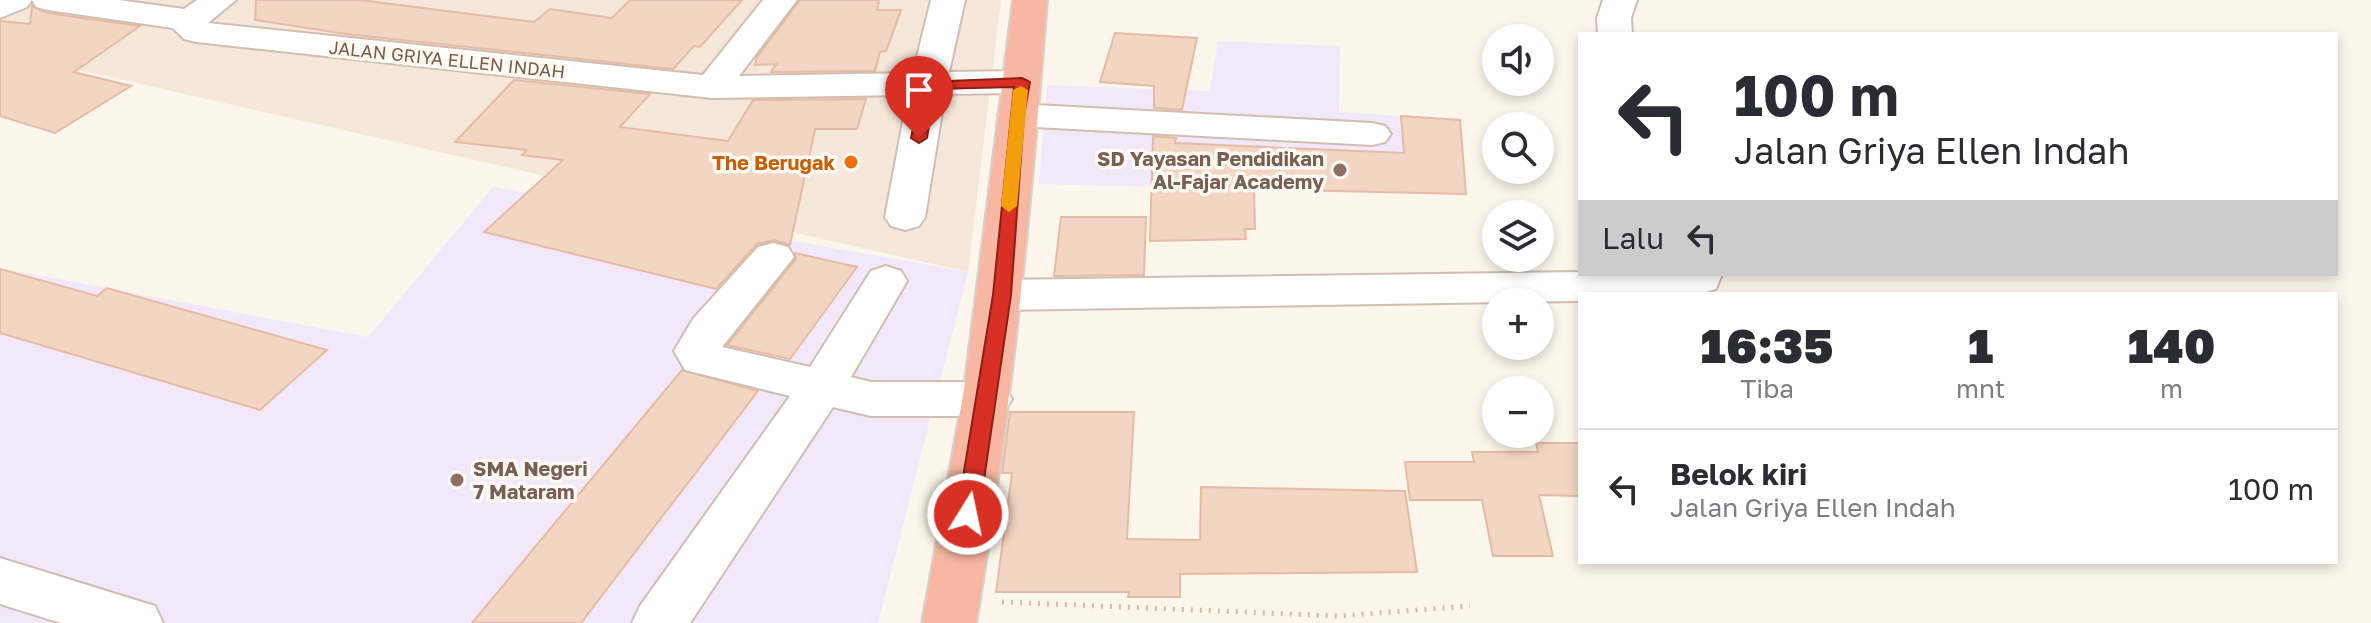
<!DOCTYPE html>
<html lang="id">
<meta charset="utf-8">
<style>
body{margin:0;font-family:"Golos Text",sans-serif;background:#f2f2f3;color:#2b2b33;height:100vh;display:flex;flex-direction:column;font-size:30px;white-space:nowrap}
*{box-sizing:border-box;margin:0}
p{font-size:26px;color:#7c7c81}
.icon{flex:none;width:44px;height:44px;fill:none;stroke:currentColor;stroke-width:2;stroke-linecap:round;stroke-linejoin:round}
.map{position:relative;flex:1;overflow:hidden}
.panel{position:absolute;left:1578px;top:292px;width:760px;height:272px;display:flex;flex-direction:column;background:#fff;border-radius:0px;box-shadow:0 4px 12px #0003}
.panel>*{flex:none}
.hud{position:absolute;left:1578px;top:32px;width:760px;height:244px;border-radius:0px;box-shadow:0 4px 12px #0003;background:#fff;color:#2b2b33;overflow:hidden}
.tools{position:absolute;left:1482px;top:24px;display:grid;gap:16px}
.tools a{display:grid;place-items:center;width:72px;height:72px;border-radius:50%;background:#fff;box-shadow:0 4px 12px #0003;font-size:40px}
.pin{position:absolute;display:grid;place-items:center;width:68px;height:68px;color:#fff;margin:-82px -34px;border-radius:50% 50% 50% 0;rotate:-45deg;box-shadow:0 0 8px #0007}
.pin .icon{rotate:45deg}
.me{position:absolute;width:88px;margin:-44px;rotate:10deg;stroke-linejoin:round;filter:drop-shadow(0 0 6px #0008)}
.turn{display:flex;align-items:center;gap:28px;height:168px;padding:0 24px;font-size:36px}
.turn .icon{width:104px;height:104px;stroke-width:2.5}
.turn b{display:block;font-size:56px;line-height:68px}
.then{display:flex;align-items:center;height:76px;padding:0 24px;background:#0003;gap:16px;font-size:30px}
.eta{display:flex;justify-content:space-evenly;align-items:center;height:136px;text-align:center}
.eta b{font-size:48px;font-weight:800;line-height:56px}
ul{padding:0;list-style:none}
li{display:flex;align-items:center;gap:24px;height:120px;padding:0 24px;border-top:2px solid #e1e1e2}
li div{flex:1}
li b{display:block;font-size:30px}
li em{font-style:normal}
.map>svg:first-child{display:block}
</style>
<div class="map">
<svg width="2371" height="623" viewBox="0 0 2371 623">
<rect width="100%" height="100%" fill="#fdf6ec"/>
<path fill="#f5e8da" d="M 0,0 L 1001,0 L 968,272 L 31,59 L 0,62 Z"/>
<path fill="#f3e8fa" d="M 1218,41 L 1340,46 L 1339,112 L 1461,120 L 1466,194 L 1039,184 L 1047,85 L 1210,91 Z
M 493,187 L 968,272 L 878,623 L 0,623 L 0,268 L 368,337 Z"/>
<path fill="#f3d5c3" stroke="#e6bba3" stroke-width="2" d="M 256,0 L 360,0 L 534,22 L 550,9 L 612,18 L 630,0 L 742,0 L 700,47 L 694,46 L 673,69 L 346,34 L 255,20 Z
M 800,0 L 879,0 L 877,10 L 901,10 L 886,51 L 880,52 L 875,71 L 771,72 L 776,64 L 755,65 L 757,57 Z
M 32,6 L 47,13 L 140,26 L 74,72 L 131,86 L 55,133 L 0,116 L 0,21 L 30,24 Z
M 1115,33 L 1197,38 L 1182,110 L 1154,108 L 1154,86 L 1100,82 Z
M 514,80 L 650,94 L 620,127 L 728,141 L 753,100 L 866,99 L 857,129 L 815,129 L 790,245 L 774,240 L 757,244 L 716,289 L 484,232 L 563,160 L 522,155 L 527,150 L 455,142 Z
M 1401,116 L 1460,120 L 1466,194 L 1254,189 L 1255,229 L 1245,229 L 1246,239 L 1150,241 L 1153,136 L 1176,138 L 1175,143 L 1404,153 Z
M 1061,217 L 1146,217 L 1144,275 L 1054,276 Z
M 795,253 L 857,267 L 790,359 L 727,345 L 796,259 Z
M 0,269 L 97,296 L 107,288 L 327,350 L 260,410 L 0,333 Z
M 682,370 L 758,391 L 581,623 L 472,623 Z
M 1010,412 L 1134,412 L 1127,539 L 1200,540 L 1201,487 L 1405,491 L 1417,572 L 1180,574 L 1180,597 L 1128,597 L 1129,592 L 996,592 L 1012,473 L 1002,473 Z
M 1536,443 L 1580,443 L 1580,496 L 1539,495 L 1553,556 L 1493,556 L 1482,500 L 1410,500 L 1405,462 L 1474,462 L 1472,452 L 1538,452 Z"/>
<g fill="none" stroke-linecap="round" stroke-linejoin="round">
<defs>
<path id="minor" d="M 0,0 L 119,0 L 184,9 L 197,0 L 236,0 L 208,23 L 703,75 L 763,0 L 797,0 L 739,76 L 913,73 L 931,0 L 965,0 L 949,72 L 1022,71 L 1035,74 L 1040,82 L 1035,90 L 1022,93 L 945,94 L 925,217 L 919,226 L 905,230 L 891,226 L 885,217 L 908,95 L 712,98 L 196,42 L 184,39 L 173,28 L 48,10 L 36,7 L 32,0 L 27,7 L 0,18 Z
M 1603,0 L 1637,0 L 1631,18 L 1632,34 L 1598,34 L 1597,18 Z
M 1017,104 L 1372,123 L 1385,126 L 1391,134 L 1385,142 L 1372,145 L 1017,126 L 1004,123 L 998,115 L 1004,107 Z
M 773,243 L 788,247 L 794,257 L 722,347 L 810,367 L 871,271 L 886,266 L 901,271 L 907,281 L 851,377 L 871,382 L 988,382 L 1005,387 L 1012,399 L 1005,411 L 988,416 L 871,416 L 833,407 L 690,623 L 632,623 L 640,606 L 790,396 L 685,370 L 674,351 L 693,319 L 758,247 Z
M 1580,272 L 1722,274 L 1716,289 L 1699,294 L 1580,294 L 1580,301 L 1002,310 L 987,306 L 980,295 L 987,284 L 1002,280 Z
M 0,558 L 155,606 L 163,623 L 61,623 L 0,604 Z"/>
<path id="highway" d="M 1013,0 L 1047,0 C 1031,209 1011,416 976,623 L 922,623 L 964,390 Z"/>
</defs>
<use href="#minor" stroke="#d1beb0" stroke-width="4"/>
<use href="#highway" stroke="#dad1cd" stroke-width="4"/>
<path stroke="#d9b8a5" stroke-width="5" stroke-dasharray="2 7" stroke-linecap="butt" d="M 1002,602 L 1338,616 L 1470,606"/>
<use href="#minor" fill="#fff" fill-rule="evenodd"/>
<use href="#highway" fill="#f7b7a3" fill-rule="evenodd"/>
</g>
<path fill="#d93025" stroke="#8d1f18" stroke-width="2" d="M 1022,78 L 1030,82 L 1024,115 L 1011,295 L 979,514 L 975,520 L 968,523 L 961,520 L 957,514 L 993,295 L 1014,87 L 935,89 L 927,138 L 919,143 L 911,138 L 923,82 Z"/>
<path fill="#f59e0b" d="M 1021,86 L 1028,90 L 1017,206 L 1009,212 L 1001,206 L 1013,90 Z"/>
<circle fill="#e8710a" stroke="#fffaf3" stroke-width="3" cx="851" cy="162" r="8"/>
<g fill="#8d6e63" stroke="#fffaf3" stroke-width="3">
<circle cx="1340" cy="170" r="8"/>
<circle cx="457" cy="480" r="8"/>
</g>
<g text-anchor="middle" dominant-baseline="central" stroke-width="7" stroke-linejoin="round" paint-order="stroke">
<g font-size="18" fill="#7a5c4d" stroke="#fffaf3">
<text transform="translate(447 59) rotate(6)">JALAN GRIYA ELLEN INDAH</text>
</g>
<g font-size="20" font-weight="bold" fill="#785e54" stroke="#fffaf3" text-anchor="end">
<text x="1324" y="158">SD Yayasan Pendidikan<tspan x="1324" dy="23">Al-Fajar Academy</tspan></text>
<text x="473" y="468" text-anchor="start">SMA Negeri<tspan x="473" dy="23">7 Mataram</tspan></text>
</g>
<g font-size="20" font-weight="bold" fill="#c56008" stroke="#fffaf3" text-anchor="end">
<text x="835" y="162">The Berugak</text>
</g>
</g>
</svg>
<div class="tools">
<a><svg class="icon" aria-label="sound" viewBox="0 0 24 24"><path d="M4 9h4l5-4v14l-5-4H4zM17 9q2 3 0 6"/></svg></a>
<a><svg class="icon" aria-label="search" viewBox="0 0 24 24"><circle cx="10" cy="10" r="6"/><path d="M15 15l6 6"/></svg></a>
<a><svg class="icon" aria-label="layers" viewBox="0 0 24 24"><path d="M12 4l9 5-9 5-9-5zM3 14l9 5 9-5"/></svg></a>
<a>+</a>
<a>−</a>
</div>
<div class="pin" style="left:919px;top:138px;background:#d93025"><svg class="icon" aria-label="arrive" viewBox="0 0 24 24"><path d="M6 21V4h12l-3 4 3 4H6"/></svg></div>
<svg class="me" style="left:968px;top:514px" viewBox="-20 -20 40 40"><circle r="17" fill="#d93025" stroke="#fff" stroke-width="3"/><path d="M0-11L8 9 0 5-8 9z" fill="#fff"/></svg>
<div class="hud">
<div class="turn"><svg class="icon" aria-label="left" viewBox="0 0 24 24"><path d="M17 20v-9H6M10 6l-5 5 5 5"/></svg><div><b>100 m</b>Jalan Griya Ellen Indah</div></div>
<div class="then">Lalu<svg class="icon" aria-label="left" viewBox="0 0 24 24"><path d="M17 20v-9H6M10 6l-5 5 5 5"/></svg></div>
</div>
<section class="panel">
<div class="eta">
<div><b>16:35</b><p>Tiba</p></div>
<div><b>1</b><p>mnt</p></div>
<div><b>140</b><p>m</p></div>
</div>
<ul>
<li><svg class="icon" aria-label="left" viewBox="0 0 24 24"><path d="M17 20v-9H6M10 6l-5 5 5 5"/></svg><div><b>Belok kiri</b><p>Jalan Griya Ellen Indah</p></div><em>100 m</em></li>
</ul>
</section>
</div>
